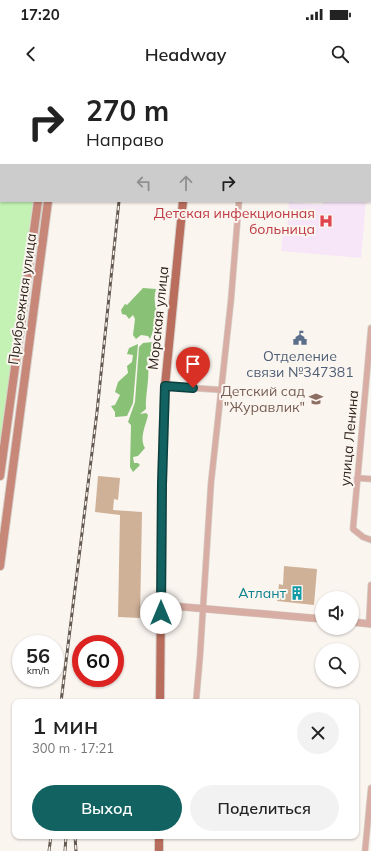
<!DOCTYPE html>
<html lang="ru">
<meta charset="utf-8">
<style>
body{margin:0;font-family:Mulish,sans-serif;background:#f2f2f2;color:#222;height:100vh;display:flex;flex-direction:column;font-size:15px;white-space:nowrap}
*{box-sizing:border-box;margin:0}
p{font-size:13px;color:#767676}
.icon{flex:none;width:22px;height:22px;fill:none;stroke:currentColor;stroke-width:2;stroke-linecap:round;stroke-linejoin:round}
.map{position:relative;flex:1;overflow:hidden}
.side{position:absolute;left:12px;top:619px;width:347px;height:140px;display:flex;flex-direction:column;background:#fff;border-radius:8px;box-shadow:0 1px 3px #0004}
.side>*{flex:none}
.guide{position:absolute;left:0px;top:0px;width:371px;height:122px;box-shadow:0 1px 3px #0004;background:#fff;color:#222;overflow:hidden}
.fabs{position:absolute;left:315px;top:511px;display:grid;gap:8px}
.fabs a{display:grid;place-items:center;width:44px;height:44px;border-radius:50%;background:#fff;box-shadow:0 1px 3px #0004;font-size:20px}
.speed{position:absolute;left:12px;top:555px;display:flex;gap:8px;font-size:20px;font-weight:700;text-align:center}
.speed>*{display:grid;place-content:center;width:52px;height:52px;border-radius:50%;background:#fff;box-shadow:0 1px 3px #0004;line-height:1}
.speed small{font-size:10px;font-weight:400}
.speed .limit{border:6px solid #d22;background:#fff;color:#111}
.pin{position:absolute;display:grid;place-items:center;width:34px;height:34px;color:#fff;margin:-41px -17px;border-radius:50% 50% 50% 0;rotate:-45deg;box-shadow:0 0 4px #0007}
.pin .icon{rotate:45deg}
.me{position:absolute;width:44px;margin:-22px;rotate:0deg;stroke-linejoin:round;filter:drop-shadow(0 0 3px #0008)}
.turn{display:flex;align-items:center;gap:14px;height:84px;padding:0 20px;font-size:18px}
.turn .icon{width:52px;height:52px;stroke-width:2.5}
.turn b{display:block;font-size:28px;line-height:34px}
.lanes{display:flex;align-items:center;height:38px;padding:0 20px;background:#0003;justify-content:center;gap:20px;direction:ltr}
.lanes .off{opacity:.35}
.round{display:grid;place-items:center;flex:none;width:42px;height:42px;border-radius:21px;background:#f2f2f2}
.summary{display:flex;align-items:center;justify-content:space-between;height:68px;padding:0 20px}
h1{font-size:24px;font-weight:600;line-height:30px}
.primary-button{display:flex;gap:8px;margin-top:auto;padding:8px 20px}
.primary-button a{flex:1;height:46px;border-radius:24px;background:#126261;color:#fff;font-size:16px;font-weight:600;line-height:46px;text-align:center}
.primary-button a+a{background:#f2f2f2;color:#222}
.status{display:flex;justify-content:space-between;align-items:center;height:28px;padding:0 20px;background:#fff;direction:ltr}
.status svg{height:11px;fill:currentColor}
header{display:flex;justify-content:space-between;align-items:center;height:52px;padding:0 20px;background:#fff;font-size:18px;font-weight:600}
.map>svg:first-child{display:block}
</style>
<div class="status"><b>17:20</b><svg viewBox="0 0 49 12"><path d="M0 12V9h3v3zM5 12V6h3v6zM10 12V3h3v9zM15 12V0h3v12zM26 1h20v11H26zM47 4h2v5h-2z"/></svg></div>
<header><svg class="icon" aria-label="back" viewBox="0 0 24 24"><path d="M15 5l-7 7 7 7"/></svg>Headway<svg class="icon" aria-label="search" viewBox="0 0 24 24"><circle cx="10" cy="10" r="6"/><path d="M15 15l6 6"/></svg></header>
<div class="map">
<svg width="371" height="771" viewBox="0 0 371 771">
<rect width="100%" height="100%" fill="#fbf5f0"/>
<path fill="#f7e6f7" d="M 323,121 L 366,121 L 361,178 L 281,171 L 283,152 L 287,152 L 289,122 L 323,125 Z"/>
<path fill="#c4f2b5" d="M 0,0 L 49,0 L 1,1 L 1,121 L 33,121 L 0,371 Z"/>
<path fill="#89c176" d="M 143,208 L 156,209 C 152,223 158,228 157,241 C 156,247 152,253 150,259 L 148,256 L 141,255 L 136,259 L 133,255 L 135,239 L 133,235 L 129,239 L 126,235 L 122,234 L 121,230 L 125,224 L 127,225 Z
M 153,262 L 154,271 L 152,278 L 147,280 C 151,295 145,313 146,329 L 140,334 L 146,333 L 148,335 C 146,345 139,358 145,368 L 138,376 L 133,377 L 134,383 L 138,383 L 140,385 L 133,392 L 130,387 L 131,345 L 128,342 L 135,322 L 139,267 L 143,263 Z
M 138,264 L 133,323 L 127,336 L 115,337 L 115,332 L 111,326 L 115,325 L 120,315 L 115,312 L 118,302 L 128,293 L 127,286 L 132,282 L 133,275 L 127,274 L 129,268 Z"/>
<path fill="#cfb197" d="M 98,396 L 120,398 L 118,420 L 114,419 L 113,430 L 142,432 L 140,538 L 118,537 L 120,435 L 95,432 Z
M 284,486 L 317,489 L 314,525 L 277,521 L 279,504 L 283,505 Z"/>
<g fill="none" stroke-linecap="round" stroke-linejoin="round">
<defs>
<path id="minor" d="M 247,1 L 248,0
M 371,248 L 353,449 L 363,457 L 371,460
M 165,306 L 222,310
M 357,398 L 371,399
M 369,543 L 371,505
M 196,622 L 200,576 L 211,403 L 231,220 L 239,121
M 365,771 L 371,708"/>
<path id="tertiary" d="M 161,525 L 322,539
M 352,542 L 371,544"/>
<path id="secondary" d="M 55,1 L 55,0
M 65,1 L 65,0
M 0,396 L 38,121
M 0,486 L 48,121"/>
<path id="primary" d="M 196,1 L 196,0
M 160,622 L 162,404 L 165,306 L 183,121
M 159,771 L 159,756"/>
</defs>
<use href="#minor" stroke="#d6d0ca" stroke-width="7"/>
<use href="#tertiary" stroke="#d6d0ca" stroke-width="8"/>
<use href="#secondary" stroke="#d6d0ca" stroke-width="10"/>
<use href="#primary" stroke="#d6d0ca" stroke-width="10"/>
<use href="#minor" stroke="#d8ada3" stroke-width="5.5"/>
<use href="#tertiary" stroke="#d8ada3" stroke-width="7"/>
<use href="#secondary" stroke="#c7887a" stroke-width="8"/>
<use href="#primary" stroke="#b96d5d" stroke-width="8"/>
<defs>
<path id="rail" d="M 133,1 L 134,0
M 61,622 L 97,332 L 119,121
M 75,756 L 76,771
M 49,771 L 51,756
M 65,771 L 66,756"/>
</defs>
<use href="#rail" stroke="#645a51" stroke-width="3"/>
<use href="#rail" stroke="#fbf5f0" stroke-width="1.5" stroke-dasharray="4.5" stroke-linecap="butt"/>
</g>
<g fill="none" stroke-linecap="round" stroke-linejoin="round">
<defs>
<path id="route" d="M 161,533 L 162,404 L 165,306 L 193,308"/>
</defs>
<use href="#route" stroke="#0c403f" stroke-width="10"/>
<use href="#route" stroke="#126261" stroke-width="7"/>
</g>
<defs>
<symbol id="hospital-bare" viewBox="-9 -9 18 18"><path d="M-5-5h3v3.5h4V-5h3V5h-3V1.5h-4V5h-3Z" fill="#e0444e" stroke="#fbf5f0" stroke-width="2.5" paint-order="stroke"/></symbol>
<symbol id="civic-bare" viewBox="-9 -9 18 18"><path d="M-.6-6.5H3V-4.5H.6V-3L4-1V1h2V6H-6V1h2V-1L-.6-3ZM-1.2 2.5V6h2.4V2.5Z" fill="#5c6f8a" stroke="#fbf5f0" stroke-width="2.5" paint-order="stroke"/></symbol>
<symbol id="school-bare" viewBox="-9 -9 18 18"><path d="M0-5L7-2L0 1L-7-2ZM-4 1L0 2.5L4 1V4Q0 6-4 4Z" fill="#8d6e63" stroke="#fbf5f0" stroke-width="2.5" paint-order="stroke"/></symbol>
<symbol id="building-bare" viewBox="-9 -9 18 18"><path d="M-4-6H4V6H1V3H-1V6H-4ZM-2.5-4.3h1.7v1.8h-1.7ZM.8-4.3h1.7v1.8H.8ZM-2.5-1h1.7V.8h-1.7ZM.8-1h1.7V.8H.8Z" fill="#0f9aa8" stroke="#fbf5f0" stroke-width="2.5" paint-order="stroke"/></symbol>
</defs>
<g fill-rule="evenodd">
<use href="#hospital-bare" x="316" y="131" width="20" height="20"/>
<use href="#civic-bare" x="290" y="248" width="20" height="20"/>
<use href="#school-bare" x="306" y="309" width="20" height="20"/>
<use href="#building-bare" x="287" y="503" width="20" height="20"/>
</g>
<g text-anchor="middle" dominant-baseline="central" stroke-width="4" stroke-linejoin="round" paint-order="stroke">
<g font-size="14" fill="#be3a42" stroke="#fbf5f0" text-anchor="end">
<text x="315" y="133">Детская инфекционная<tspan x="315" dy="16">больница</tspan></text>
</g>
<g font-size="14" fill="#30251b" stroke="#fbf5f0">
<text transform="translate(22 219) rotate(-82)">Прибрежная улица</text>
<text transform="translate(158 238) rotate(-84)">Морская улица</text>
<text transform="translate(349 358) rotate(-85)">улица Ленина</text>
</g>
<g font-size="14" fill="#4e5e75" stroke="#fbf5f0">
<text x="300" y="276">Отделение<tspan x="300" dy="16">связи №347381</tspan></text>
</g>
<g font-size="14" fill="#785e54" stroke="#fbf5f0" text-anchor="end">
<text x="305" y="311">Детский сад<tspan x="305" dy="16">"Журавлик"</tspan></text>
</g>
<g font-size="14" fill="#0d838f" stroke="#fbf5f0" text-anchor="end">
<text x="286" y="513">Атлант</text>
</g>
</g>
</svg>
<div class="fabs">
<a><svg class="icon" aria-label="sound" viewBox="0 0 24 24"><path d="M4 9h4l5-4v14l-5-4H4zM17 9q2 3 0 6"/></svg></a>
<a><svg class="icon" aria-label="search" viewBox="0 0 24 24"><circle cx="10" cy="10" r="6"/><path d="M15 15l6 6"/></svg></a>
</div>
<div class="speed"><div>56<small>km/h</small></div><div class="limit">60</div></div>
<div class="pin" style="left:193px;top:308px;background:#d93025"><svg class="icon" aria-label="arrive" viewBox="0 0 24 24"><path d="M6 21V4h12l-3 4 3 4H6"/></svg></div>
<svg class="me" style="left:161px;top:533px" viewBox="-20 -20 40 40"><circle r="19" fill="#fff"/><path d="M0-13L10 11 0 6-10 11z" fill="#126261"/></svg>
<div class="guide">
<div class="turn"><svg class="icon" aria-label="right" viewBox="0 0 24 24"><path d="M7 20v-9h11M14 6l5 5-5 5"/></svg><div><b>270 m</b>Направо</div></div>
<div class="lanes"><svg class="icon off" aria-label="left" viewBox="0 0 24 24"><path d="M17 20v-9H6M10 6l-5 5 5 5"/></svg><svg class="icon off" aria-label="ahead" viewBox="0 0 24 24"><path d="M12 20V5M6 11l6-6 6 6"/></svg><svg class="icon" aria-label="right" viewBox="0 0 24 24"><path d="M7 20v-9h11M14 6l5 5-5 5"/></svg></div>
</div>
<section class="side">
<div class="summary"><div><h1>1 мин</h1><p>300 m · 17:21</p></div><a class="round"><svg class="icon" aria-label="close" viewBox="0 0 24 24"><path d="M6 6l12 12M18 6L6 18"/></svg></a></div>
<div class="primary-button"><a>Выход</a><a>Поделиться</a></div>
</section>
</div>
